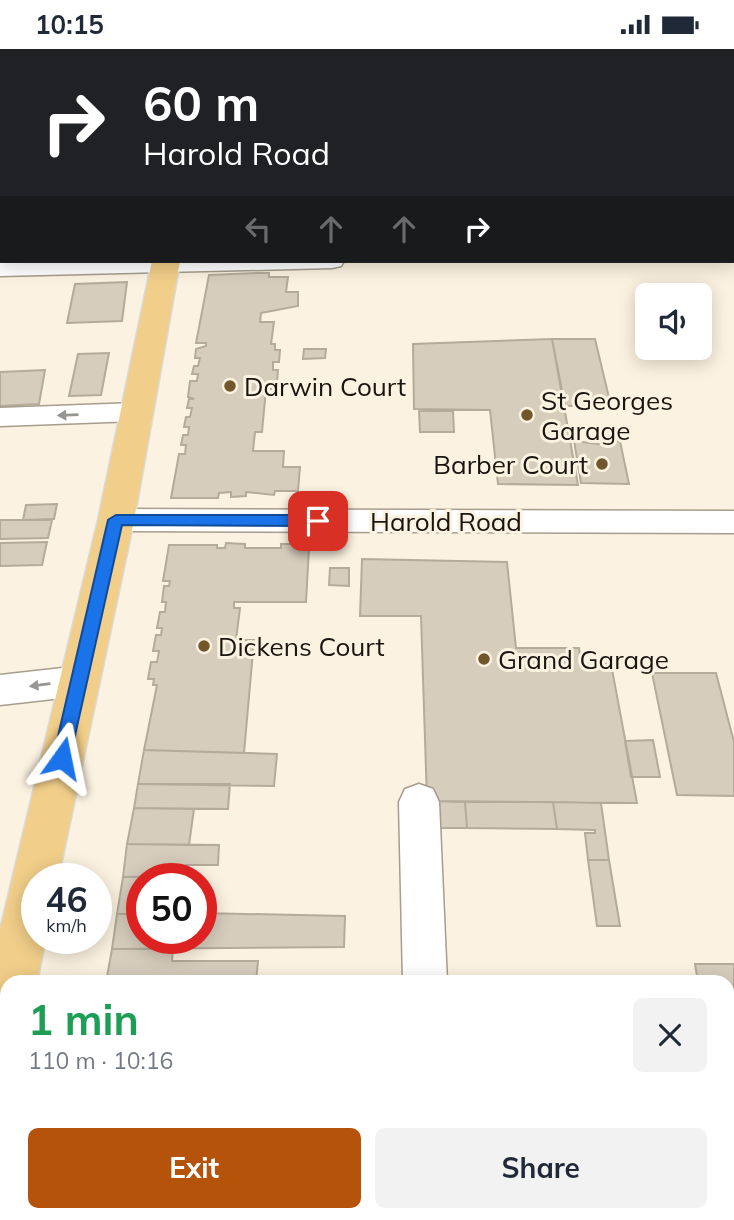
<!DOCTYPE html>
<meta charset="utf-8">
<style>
body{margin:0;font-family:Mulish,sans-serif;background:#f2f2f3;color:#1f2937;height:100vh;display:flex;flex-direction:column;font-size:26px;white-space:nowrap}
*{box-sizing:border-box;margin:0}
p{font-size:23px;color:#747a83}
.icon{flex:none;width:38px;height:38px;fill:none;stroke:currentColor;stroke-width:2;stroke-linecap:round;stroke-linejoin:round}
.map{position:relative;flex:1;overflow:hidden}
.details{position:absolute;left:0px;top:926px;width:735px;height:247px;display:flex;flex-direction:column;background:#fff;border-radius:21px 21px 0 0;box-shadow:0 4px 18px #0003}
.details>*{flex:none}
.hud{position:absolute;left:0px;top:0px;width:735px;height:214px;box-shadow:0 4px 18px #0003;background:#202124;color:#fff;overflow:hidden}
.controls{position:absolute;left:635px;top:234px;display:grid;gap:14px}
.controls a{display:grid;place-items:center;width:77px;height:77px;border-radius:10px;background:#fff;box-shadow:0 4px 18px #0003;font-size:35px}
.speed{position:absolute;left:21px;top:814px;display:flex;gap:14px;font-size:35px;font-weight:700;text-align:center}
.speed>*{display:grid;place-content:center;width:91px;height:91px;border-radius:50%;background:#fff;box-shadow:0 4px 18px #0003;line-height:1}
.speed small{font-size:18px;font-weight:400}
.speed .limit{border:10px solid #d22;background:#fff;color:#111}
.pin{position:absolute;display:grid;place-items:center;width:60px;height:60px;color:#fff;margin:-30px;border-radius:14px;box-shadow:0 4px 10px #0006}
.me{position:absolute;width:77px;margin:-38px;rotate:12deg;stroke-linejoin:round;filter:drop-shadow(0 0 5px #0008)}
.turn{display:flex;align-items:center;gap:24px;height:147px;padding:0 28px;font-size:32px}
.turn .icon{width:91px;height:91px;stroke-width:2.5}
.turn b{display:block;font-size:49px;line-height:60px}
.lanes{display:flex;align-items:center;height:66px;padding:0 28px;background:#0003;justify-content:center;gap:35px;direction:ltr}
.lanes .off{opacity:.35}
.round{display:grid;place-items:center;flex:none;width:74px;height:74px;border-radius:10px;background:#f2f2f3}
.head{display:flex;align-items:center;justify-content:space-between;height:119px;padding:0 28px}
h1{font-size:42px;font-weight:700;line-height:52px;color:#1e9e55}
.primary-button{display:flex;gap:14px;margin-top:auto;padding:14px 28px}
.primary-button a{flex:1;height:80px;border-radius:10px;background:#b45309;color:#fff;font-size:28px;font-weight:700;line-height:80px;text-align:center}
.primary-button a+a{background:#f2f2f3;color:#1f2937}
.status{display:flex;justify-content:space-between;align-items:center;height:49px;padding:0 35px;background:#fff;direction:ltr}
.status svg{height:19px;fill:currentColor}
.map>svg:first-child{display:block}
</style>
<div class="status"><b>10:15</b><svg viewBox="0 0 49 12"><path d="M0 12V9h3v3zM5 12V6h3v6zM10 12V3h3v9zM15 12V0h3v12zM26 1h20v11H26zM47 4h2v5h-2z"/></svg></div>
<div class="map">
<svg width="734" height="1171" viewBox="0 0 734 1171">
<rect width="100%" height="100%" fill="#fcf2e1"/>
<path fill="#d7cdbd" stroke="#b4ab9b" stroke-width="2" d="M 258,224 L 269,224 L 269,228 L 288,228 L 286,243 L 298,243 L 298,257 L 261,264 L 260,273 L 274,273 L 271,295 L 275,295 L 275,301 L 280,301 L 279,313 L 273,313 L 273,321 L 278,321 L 277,333 L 272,334 L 271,340 L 266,340 L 262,383 L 255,383 L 253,402 L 284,402 L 283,418 L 300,418 L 298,442 L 275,442 L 274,446 L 246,443 L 246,447 L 231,448 L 231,443 L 219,444 L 218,449 L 171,449 L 179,405 L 185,405 L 186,396 L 181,396 L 183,386 L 188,386 L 189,378 L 184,378 L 186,368 L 190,368 L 192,359 L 187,359 L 189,350 L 194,350 L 188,348 L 190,332 L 197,332 L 198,325 L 192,325 L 194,317 L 198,317 L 200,309 L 195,309 L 196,300 L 206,297 L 206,294 L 196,294 L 209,226 Z
M 127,233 L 122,272 L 67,274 L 75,235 Z
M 552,290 L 578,436 L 498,435 L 490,361 L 414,360 L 413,295 Z
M 552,290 L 595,290 L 611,357 L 565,357 Z
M 304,300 L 326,300 L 325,309 L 303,310 Z
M 109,304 L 101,346 L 69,347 L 78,305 Z
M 45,321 L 39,355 L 0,357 L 0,323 Z
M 419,362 L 453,362 L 454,383 L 420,383 Z
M 574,392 L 599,395 L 620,392 L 629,435 L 581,434 Z
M 57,455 L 54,470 L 23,471 L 26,456 Z
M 0,471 L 52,471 L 48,489 L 0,490 Z
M 47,493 L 42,516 L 0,517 L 0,494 Z
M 226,494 L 245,495 L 245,499 L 281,499 L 281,495 L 300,495 L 300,499 L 309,499 L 306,553 L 234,553 L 234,559 L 240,559 L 236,591 L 254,591 L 244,704 L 144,701 L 157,636 L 153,636 L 154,630 L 148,630 L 151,613 L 157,613 L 159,602 L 153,602 L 156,586 L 161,586 L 162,579 L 157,579 L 160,563 L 165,563 L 166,553 L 162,553 L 164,537 L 169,537 L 170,532 L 163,532 L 169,496 L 217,496 L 217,499 L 225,499 Z
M 362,510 L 507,513 L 516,599 L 579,599 L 581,614 L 611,615 L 637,754 L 427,752 L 421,567 L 360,567 Z
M 330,519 L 349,519 L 349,537 L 329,536 Z
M 652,624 L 716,624 L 734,693 L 734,747 L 677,746 Z
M 653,691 L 660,728 L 631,728 L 625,692 Z
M 144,701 L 277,705 L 274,737 L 138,735 Z
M 138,735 L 230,735 L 228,760 L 134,759 Z
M 427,752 L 465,753 L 467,779 L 428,779 Z
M 465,753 L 553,753 L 557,780 L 467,779 Z
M 553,753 L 601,754 L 609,811 L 588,811 L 585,784 L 595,784 L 595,781 L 557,780 Z
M 134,759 L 194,760 L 189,796 L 127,795 Z
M 127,795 L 219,796 L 218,816 L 186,816 L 185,827 L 123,828 Z
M 588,811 L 609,811 L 620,877 L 597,877 Z
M 185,827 L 142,830 L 142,865 L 117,865 L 123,828 Z
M 201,842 L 213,842 L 211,864 L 201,864 Z
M 201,864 L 345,867 L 344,898 L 112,900 L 117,865 L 142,865 L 142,889 L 201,889 Z
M 112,900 L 173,900 L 172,912 L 258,912 L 256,933 L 106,933 Z
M 695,915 L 734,915 L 734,1109 L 728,1079 L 728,933 L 698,933 Z
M 728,1079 L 734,1109 L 734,1115 L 728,1115 Z"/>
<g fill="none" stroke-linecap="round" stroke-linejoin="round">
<defs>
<path id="minor" d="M 0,16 L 2,16 L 2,28 L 0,28 Z
M 0,42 L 2,42 L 0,58 Z
M 733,46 L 734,46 L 734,58 L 733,58 Z
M 733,194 L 734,194 L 734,208 L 733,208 Z
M 344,212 L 341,217 L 332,219 L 0,227 L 0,213 Z
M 136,354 L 146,356 L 150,363 L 146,370 L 136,372 L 0,377 L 0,359 Z
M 116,460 L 734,462 L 734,484 L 116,482 L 105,479 L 100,471 L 105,463 Z
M 80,617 L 93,622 L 98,632 L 93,642 L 80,647 L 0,656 L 0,626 Z
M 419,735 L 433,740 L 439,753 L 447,933 L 403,933 L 399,753 L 405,740 Z
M 405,1166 L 456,1166 L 457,1171 L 405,1171 Z"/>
<path id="major" d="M 190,0 L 210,0 L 210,2 L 190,2 Z
M 152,212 L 180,212 L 134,471 L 58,830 L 37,830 L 37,889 L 46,889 L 37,933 L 7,933 L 7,1007 L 0,1010 L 0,881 L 98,471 Z"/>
</defs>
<use href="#minor" stroke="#a69d8d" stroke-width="3"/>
<use href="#major" stroke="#dadad9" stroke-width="3"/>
<use href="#minor" fill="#fff" fill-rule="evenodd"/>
<use href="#major" fill="#f1ce89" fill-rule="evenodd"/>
</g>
<defs><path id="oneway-solid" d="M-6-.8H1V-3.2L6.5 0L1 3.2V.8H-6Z" transform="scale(1.75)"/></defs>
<g fill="#989693">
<use href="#oneway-solid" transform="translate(68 366) rotate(178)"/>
<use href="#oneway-solid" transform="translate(40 636) rotate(173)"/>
</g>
<path fill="#1a73e8" stroke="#114b97" stroke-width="2" d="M 116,466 L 318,466 L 325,472 L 318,477 L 122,476 L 70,709 L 68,714 L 62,717 L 55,714 L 53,709 L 108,471 Z"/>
<g fill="#715729" stroke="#fcf2e1" stroke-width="2.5">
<circle cx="230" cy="337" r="7"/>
<circle cx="527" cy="366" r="7"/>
<circle cx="602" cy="415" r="7"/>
<circle cx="204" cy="597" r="7"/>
<circle cx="484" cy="610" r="7"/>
</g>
<g text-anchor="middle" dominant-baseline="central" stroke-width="6" stroke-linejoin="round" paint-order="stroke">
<g font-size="26" fill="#19150f" stroke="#fcf2e1" text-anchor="start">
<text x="244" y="337">Darwin Court</text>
<text x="541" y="351">St Georges<tspan x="541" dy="30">Garage</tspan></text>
<text x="588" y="415" text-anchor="end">Barber Court</text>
<text x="218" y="597">Dickens Court</text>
<text x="498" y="610">Grand Garage</text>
</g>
<g font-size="26" fill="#19150f" stroke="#fcf2e1">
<text x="446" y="472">Harold Road</text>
</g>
</g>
</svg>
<div class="controls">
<a><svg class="icon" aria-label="sound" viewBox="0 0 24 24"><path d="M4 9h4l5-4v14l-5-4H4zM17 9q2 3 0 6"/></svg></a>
</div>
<div class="speed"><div>46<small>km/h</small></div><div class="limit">50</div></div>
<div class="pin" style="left:318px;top:472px;background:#d93025"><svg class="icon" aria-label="arrive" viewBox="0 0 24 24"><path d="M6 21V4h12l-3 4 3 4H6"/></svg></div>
<svg class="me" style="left:62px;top:709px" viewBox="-20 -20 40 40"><path d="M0-17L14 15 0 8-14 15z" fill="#1a73e8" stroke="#fff" stroke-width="4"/></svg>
<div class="hud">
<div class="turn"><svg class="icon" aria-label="right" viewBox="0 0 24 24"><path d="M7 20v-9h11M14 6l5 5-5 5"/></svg><div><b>60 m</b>Harold Road</div></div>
<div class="lanes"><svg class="icon off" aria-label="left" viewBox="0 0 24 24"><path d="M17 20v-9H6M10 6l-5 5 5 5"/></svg><svg class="icon off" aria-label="ahead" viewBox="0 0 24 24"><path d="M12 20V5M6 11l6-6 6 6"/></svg><svg class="icon off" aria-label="ahead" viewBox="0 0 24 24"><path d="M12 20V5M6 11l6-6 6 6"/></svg><svg class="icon" aria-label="right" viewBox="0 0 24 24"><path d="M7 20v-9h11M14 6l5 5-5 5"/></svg></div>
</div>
<section class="details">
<div class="head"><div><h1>1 min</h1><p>110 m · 10:16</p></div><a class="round"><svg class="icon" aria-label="close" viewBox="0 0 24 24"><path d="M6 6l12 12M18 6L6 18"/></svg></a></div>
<div class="primary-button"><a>Exit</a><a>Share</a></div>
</section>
</div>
